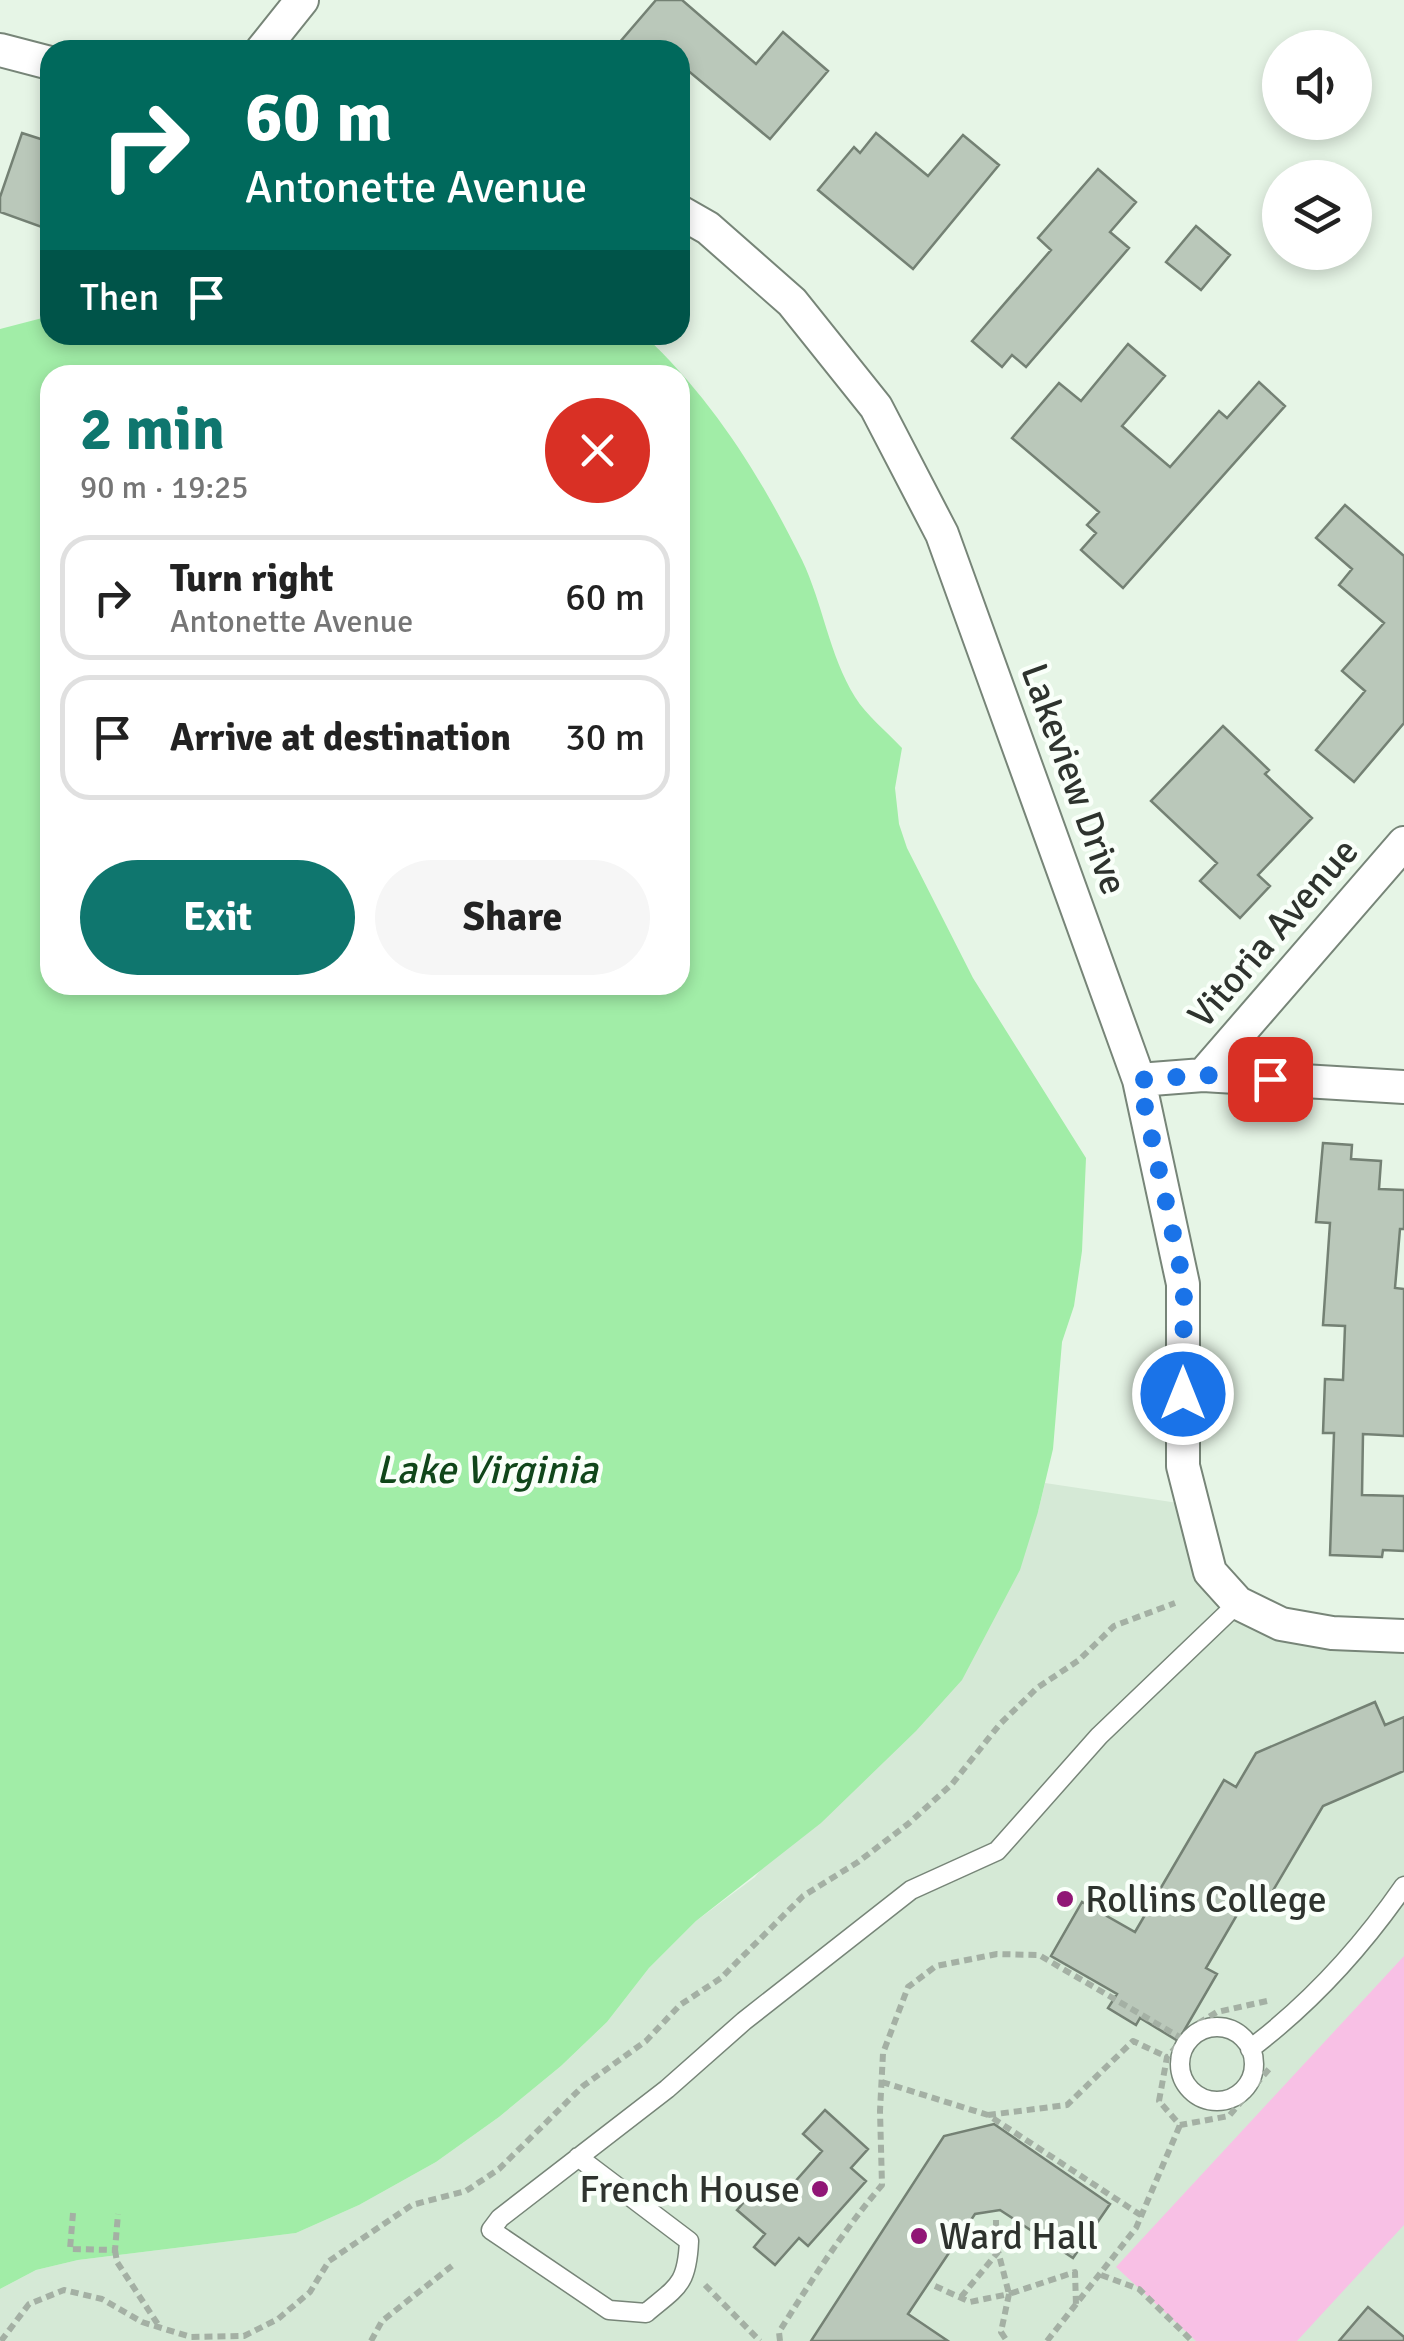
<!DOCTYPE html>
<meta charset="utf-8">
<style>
body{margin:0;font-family:Signika,sans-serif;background:#f6f6f6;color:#222;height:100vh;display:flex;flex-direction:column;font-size:38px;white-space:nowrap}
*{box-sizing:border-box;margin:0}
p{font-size:32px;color:#767676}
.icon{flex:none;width:55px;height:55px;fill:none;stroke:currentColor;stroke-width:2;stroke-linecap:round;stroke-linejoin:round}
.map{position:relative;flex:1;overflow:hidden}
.side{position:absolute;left:40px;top:365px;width:650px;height:630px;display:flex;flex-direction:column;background:#fff;border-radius:30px;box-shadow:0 5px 15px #0003}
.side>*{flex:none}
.top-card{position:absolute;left:40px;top:40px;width:650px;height:305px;border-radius:30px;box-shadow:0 5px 15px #0003;background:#00695c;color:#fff;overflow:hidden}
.buttons{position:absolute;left:1262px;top:30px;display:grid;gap:20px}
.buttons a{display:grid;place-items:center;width:110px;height:110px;border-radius:50%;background:#fff;box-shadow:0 5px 15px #0003;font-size:50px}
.pin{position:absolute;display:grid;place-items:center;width:85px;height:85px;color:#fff;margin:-42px;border-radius:20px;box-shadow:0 5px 15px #0006}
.me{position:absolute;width:110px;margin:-55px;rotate:0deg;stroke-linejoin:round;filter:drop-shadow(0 0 8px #0008)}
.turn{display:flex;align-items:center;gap:35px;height:210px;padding:0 40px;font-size:45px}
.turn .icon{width:130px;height:130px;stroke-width:2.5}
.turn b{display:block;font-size:70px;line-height:85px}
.then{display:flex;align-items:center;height:95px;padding:0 40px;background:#0003;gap:20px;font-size:38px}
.round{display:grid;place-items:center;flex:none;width:105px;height:105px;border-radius:52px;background:#f6f6f6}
.headline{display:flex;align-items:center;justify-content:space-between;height:170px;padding:0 40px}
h1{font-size:60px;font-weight:700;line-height:75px;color:#0f766e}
.cta{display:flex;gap:20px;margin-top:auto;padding:20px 40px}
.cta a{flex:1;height:115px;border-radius:60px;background:#0f766e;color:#fff;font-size:40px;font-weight:700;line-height:115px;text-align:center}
.cta a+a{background:#f6f6f6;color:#222}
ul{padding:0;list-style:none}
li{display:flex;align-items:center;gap:30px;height:125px;margin:0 20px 15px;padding:0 20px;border:5px solid #e0e0e0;border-radius:30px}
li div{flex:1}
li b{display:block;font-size:38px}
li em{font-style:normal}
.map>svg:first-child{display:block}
</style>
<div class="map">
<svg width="1404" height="2341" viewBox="0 0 1404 2341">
<rect width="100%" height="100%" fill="#e6f5e6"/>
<path fill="#d5e9d6" d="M 1045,1483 L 1178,1503 L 1191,1568 L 1209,1598 L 1246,1625 L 1404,1647 L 1404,2341 L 0,2341 L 0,2289 L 36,2270 L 78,2260 L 296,2233 L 359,2205 L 436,2162 L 499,2117 L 561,2066 L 607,2022 L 649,1968 L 696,1921 L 755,1877 L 1038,1512 Z"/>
<path fill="#f8c0e5" d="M 1404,1956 L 1404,2225 L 1297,2341 L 1196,2341 L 1116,2267 Z"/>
<path fill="#a1eda7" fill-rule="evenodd" d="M 50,316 L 50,335 L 644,335 C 713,400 760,475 802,560 C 823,604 829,655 855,697 C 866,715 887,732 902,748 L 895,788 L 899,824 L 907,848 L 973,978 L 1086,1158 L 1082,1251 L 1074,1306 L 1062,1342 L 1053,1449 L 1038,1512 L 1020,1570 L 962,1680 L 916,1731 L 821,1823 L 696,1921 L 649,1968 L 607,2022 L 561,2066 L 499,2117 L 436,2162 L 359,2205 L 296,2233 L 78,2260 L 36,2270 L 0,2289 L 0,329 ZM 50,375 L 680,375 L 680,985 L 50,985 Z"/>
<path fill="#bac8ba" stroke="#748174" stroke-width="2.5" d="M 656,0 L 682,0 L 756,64 L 783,32 L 828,71 L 770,139 L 680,64 L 680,50 L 613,50 Z
M 22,133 L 50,142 L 50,230 L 0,212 L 0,197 Z
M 876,133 L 928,176 L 963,135 L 999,165 L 913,269 L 818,190 L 854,147 L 860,153 Z
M 1098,169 L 1136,202 L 1110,232 L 1129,248 L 1026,367 L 1012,355 L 1002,367 L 972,341 L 1051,250 L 1038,238 Z
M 1196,226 L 1230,255 L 1201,290 L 1166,262 Z
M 1128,344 L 1165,376 L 1122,426 L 1170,467 L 1219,411 L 1227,418 L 1259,382 L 1285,406 L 1123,588 L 1081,550 L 1096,533 L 1087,525 L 1099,512 L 1012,438 L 1059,383 L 1081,401 Z
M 1345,505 L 1404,556 L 1404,723 L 1354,782 L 1316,750 L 1365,691 L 1342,671 L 1384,623 L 1339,585 L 1352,569 L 1316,538 Z
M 1223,726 L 1269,770 L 1265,774 L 1312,818 L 1258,875 L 1270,886 L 1240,918 L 1200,881 L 1217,863 L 1151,801 Z
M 1323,1143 L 1352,1145 L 1351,1159 L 1381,1161 L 1379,1189 L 1404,1190 L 1404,1229 L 1400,1229 L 1395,1288 L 1404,1289 L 1404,1436 L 1363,1434 L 1362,1495 L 1404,1496 L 1404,1551 L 1383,1550 L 1382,1557 L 1330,1555 L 1334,1433 L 1323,1433 L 1325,1379 L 1343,1380 L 1345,1326 L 1323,1325 L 1330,1223 L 1316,1222 Z
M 1375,1702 L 1385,1725 L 1404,1717 L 1404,1771 L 1323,1806 L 1268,1899 L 1252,1889 L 1206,1968 L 1217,1974 L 1178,2041 L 1140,2018 L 1136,2025 L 1108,2008 L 1117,1994 L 1051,1956 L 1082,1902 L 1135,1932 L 1224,1780 L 1236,1787 L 1256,1753 Z
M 825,2110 L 868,2149 L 851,2168 L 866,2181 L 808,2246 L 799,2238 L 775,2265 L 754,2247 L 765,2234 L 737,2210 L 759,2185 L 767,2193 L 775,2184 L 785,2193 L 822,2151 L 803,2134 Z
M 994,2124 L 1110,2204 L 1073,2258 L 1000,2210 L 975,2214 L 908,2314 L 948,2341 L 811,2341 L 944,2136 Z
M 1368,2307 L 1404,2337 L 1404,2341 L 1339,2341 Z"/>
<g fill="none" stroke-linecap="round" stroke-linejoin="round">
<defs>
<path id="lane" d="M1180 2064a37 37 0 1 1 74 0a37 37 0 1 1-74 0Z
M 1250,2049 C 1311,2003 1361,1948 1404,1886
M 578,2157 L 689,2241 C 687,2285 678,2286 646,2313 L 609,2310 L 491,2230 L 500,2218 L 667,2089 L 744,2021 L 911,1890 L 997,1851 L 1099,1736 L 1238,1603"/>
<path id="street" d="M 0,50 L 50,63
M 262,50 L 302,0
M 680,212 L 708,228 L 792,302 L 876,407 L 942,534 L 1139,1080 L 1183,1284 L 1183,1466 L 1210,1572 L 1238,1603 L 1281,1624 L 1332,1633 L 1404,1636
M 1203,1075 L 1404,843
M 1139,1080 L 1203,1075 L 1404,1087"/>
</defs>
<use href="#lane" stroke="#778578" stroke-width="21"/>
<use href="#street" stroke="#778578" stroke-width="36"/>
<path stroke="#a4b0a4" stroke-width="6" stroke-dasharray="8 5" stroke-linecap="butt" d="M 1267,2001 L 1217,2012 L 1197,2024 L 1167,2057 L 1159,2101 L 1180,2125 L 1229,2116 L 1269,2069
M 882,2082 L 988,2115 L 1142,2216
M 988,2115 L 1067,2105 L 1133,2041 L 1167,2057
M 73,2213 L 70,2249 L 115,2250 L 118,2214
M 996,2220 L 996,2243 L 1009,2294 L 1075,2272 L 1076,2305
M 115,2250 L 117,2262 L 159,2326
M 1101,2275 L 1139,2289 L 1192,2341
M 705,2285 L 760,2341
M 935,2286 L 970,2302 L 1009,2294 L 1001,2332 L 1007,2341
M 961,2297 L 998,2252
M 1,2341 L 29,2304 L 64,2290 L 102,2299 L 142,2322 L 191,2337 L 244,2336 L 278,2319 L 310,2292 L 329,2261 L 412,2205 L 466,2191 L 499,2169 L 583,2086 L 646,2041 L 680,2005 L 721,1978 L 803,1896 L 858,1862 L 908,1824 L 952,1784 L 1000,1724 L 1037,1688 L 1079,1660 L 1114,1626 L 1175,1603
M 371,2341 L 382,2321 L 453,2265
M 780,2341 L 779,2332 C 811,2281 843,2231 882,2185 L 880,2111 L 883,2053 L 908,1987 L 936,1966 L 997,1954 L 1039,1955 L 1183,2039
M 1047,2341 L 1136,2228 L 1180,2125"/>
<use href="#lane" stroke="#fff" stroke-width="18"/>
<use href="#street" stroke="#fff" stroke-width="32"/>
</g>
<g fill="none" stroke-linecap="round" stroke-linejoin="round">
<path stroke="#1a73e8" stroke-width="18" stroke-dasharray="0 32.4" d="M 1183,1394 L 1184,1284 L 1139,1080 L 1203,1075 L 1270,1079"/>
</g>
<g fill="#901775" stroke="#f9fff9" stroke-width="4">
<circle cx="1065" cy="1899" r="10"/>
<circle cx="820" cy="2189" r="10"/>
<circle cx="919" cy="2236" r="10"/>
</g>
<g text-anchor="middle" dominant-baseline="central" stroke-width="9" stroke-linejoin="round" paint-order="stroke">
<g font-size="38" fill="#2e332e" stroke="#f9fff9">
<text transform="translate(1074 779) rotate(70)">Lakeview Drive</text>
<text transform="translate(1273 933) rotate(-49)">Vitoria Avenue</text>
</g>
<g font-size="38" fill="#2e332e" stroke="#f9fff9" text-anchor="start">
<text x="1085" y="1899">Rollins College</text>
<text x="800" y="2189" text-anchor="end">French House</text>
<text x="939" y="2236">Ward Hall</text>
</g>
<g font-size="40" font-style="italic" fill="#10461a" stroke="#f9fff9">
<text x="487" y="1470">Lake Virginia</text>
</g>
</g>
</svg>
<div class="buttons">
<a><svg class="icon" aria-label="sound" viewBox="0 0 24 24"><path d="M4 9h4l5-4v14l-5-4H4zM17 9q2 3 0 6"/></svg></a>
<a><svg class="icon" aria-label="layers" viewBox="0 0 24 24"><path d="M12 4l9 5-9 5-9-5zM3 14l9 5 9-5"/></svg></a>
</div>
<div class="pin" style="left:1270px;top:1079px;background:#d93025"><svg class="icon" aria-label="arrive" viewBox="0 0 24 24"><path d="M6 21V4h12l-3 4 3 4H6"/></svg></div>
<svg class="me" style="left:1183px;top:1394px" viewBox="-20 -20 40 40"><circle r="17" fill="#1a73e8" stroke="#fff" stroke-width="3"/><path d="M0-11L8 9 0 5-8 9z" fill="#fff"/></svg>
<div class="top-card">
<div class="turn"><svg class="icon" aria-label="right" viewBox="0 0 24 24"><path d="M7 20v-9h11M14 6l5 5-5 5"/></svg><div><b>60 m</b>Antonette Avenue</div></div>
<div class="then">Then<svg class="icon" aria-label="arrive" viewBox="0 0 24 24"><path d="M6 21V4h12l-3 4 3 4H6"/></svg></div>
</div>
<section class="side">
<div class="headline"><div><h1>2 min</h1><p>90 m · 19:25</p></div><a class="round" style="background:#d93025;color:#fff"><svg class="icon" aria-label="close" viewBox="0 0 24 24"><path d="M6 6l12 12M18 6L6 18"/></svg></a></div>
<ul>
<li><svg class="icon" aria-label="right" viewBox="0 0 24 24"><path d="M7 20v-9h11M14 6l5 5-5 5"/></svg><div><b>Turn right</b><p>Antonette Avenue</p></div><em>60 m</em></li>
<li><svg class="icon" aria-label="arrive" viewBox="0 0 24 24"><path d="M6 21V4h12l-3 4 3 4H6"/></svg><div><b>Arrive at destination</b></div><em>30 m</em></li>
</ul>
<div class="cta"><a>Exit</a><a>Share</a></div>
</section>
</div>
